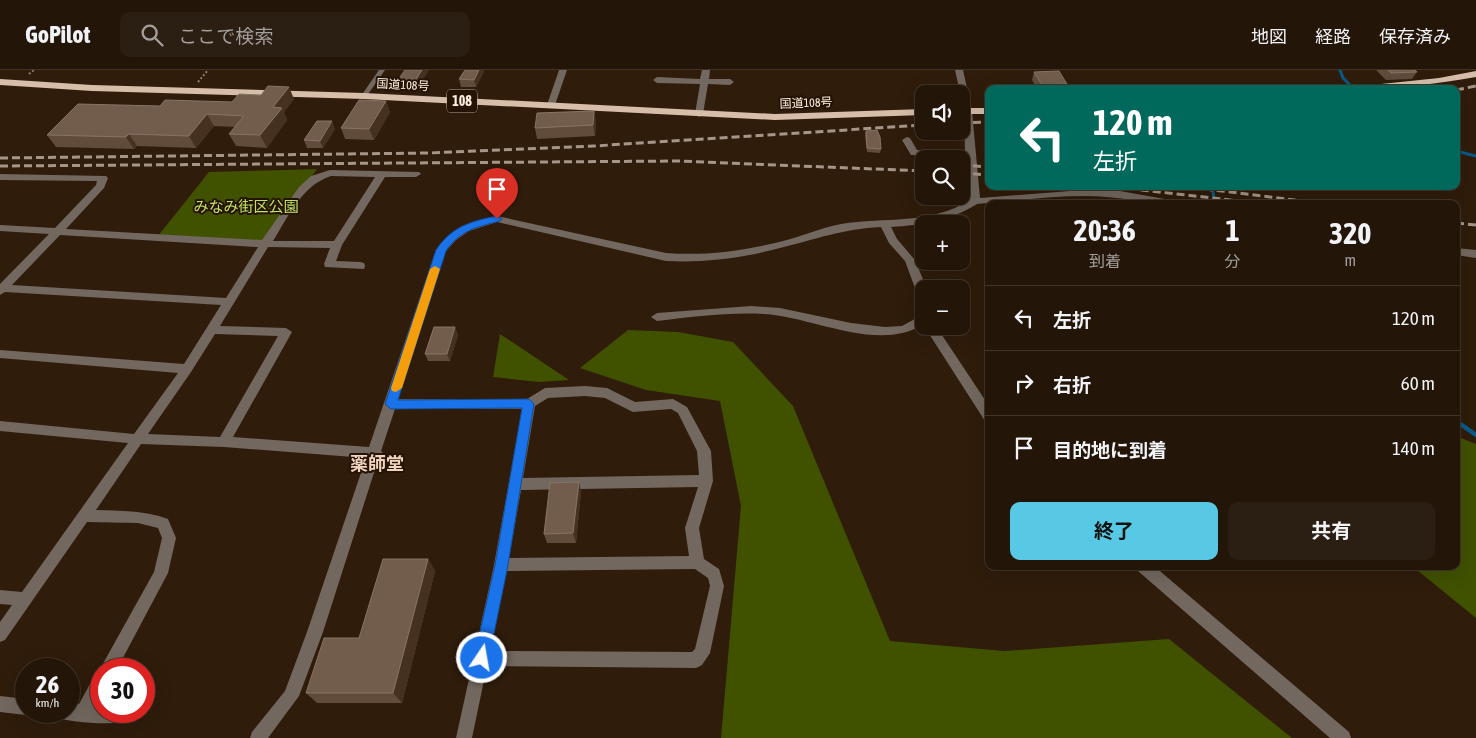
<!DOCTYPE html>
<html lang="ja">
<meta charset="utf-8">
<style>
body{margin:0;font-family:"Asap Condensed","Noto Sans JP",sans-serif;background:#2b1e12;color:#f1f3f6;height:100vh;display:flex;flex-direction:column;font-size:19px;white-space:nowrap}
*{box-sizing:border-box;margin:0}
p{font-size:16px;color:#a39f9c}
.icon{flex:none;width:28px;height:28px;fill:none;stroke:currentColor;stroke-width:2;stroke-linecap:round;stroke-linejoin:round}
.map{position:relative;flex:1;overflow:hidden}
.side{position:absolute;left:985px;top:130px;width:475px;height:370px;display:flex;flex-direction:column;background:#231508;border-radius:10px;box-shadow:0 5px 20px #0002,0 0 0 1px #403429}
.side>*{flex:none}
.hud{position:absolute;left:985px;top:15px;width:475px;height:105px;border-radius:10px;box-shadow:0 5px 20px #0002,0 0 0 1px #403429;background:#00695c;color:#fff;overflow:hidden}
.tools{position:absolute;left:915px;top:15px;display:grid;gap:10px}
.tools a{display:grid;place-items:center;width:55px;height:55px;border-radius:10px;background:#231508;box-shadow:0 5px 20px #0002,0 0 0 1px #403429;font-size:25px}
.speed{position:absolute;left:15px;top:588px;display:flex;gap:10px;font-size:25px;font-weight:700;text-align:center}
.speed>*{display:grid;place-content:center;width:65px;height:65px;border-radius:50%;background:#231508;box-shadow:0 5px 20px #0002,0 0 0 1px #403429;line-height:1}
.speed small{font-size:12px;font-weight:400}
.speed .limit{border:8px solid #d22;background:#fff;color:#111}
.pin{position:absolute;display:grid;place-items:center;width:42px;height:42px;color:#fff;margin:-51px -21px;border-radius:50% 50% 50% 0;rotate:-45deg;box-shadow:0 0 5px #0007}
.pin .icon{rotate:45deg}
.me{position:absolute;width:55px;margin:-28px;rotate:12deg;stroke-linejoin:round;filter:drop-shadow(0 0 4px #0008)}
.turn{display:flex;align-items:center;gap:18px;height:105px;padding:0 25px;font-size:22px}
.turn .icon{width:65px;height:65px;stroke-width:2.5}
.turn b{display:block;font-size:35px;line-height:42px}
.eta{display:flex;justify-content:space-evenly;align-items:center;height:85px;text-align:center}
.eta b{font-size:30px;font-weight:700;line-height:35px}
.action{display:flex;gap:10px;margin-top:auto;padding:10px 25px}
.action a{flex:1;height:58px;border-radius:10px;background:#58c9e4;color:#111;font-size:20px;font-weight:700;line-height:58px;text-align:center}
.action a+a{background:#2b1e12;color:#f1f3f6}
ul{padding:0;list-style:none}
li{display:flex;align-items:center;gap:15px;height:65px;padding:0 25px;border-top:1px solid #403429}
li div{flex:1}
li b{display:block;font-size:19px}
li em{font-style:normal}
header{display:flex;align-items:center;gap:30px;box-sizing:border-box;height:70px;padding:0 25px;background:#231508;border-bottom:1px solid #403429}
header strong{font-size:24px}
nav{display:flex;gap:28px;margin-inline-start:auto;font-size:18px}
.search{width:350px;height:45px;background:#2b1e12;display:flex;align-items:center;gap:12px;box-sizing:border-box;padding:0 18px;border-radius:10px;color:#a39f9c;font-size:19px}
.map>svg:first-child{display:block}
</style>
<header>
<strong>GoPilot</strong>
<div class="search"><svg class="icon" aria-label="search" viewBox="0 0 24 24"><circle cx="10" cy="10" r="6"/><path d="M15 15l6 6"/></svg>ここで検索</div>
<nav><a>地図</a><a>経路</a><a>保存済み</a></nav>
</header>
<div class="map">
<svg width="1476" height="668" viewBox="0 0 1476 668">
<rect width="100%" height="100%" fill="#2f1c0b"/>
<path fill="#405100" d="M 317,99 L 264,171 L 158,166 L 209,102 Z
M 628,260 L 678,262 L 733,272 L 793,336 L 890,571 L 1004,581 L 1169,569 L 1292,668 L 721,668 L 741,436 L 720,331 L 646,320 L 580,298 Z
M 500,264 L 569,310 L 539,312 L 493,307 Z
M 1456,366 L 1476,374 L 1476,548 L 1412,496 L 1456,496 Z"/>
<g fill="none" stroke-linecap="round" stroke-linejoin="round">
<path stroke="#0a5a87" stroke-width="3" d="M 1340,0 L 1343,8 L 1354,19
M 1456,81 L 1476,86
M 1212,116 L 1215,134"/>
<path stroke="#0a5a87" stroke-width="4.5" d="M 1456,351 L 1476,365"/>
<path stroke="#8c7b6c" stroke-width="2" stroke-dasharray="2 2" stroke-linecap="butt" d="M 29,4 L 34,0
M 198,12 L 208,0"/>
<path fill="#72685f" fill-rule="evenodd" d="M 379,0 L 385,0 L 366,27 L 362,27 L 361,26 Z"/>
<path fill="#72685f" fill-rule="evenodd" d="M 559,0 L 567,0 L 555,35 L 554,37 L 548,37 L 547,35 Z
M 702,0 L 710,0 L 709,9 L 730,9 L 734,12 L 730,15 L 708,14 L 703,44 L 699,47 L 695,44 L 700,14 L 657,13 L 653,10 L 657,7 L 700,9 Z
M 955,0 L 963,0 L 972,41 L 980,128 L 1083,120 L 1120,121 L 1176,131 L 1181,134 C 1149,134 1118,126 1085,126 C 1049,126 1013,131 977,134 C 950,151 922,155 891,157 L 897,169 L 915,190 L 927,219 L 924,219 L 924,230 L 918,226 L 905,191 L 889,173 L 881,157 C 842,159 817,169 780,178 C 742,188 705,193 666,191 L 497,152 L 469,161 L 456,170 L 446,181 L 398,329 L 527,329 L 545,318 L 585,316 L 607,318 L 635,332 L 673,329 L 687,337 L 711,381 L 713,411 L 699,458 L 704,489 L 719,499 L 724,516 L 710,583 L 702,595 L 696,598 L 487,596 L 472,668 L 456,668 L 494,495 L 522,339 L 395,339 L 381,381 L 383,383 L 379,387 L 323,562 L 299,626 L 268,668 L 250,668 L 252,662 L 285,621 L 307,562 L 366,388 L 224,377 L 141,374 L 96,440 C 120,441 144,440 168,449 L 176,468 L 168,503 L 117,599 L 101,599 L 101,602 L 100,599 L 154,502 L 162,468 L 158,458 L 138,453 L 87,452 L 5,570 L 0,572 L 0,552 L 12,535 L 0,534 L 0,520 L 22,522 L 128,373 L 0,361 L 0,351 L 134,364 L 178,303 L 0,288 L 0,280 L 184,294 L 221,235 L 5,222 L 0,225 L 0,214 L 49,164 L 0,161 L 0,155 L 55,158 L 96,115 L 97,111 L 0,110 L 0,104 L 106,106 L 108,108 L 104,118 L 66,159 L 262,170 L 299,117 L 311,106 L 330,100 L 419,102 L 421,104 L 416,107 L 385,107 L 342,175 L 336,191 L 360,192 L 364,193 L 365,196 L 364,199 L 325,197 L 324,194 L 330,178 L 268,177 L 220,256 L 286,258 L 292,262 L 233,367 L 369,377 L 436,180 L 449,165 L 462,156 L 497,146 L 666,183 C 704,186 742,181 779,172 C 800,167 820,158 841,154 C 885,147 930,155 970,130 L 966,88 L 911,85 L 902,70 L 907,67 L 910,68 L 917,80 L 965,82 L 964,41 ZM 331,106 L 375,107 L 334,171 L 273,171 C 288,147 302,115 331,106 ZM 60,165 L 258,177 L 226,228 L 12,215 ZM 215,264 L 278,266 L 220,367 L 148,364 L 191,302 ZM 585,326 L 605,328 L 633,342 L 671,339 L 678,343 L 697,381 L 699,405 L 523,408 L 535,336 L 548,328 ZM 698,417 L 685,458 L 689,486 L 509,488 L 521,420 ZM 695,499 L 708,508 L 710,516 L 695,579 L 692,582 L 490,581 L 507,501 Z
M 1456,178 L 1476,180 L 1476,188 L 1456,185 Z
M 751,236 L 780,238 L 851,253 L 885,257 L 902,256 L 924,244 L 924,254 C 878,283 814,247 764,244 C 728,242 692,247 657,251 L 651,247 L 657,243 Z
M 924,256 L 936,256 L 989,336 L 989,352 L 985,351 Z
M 1136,496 L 1154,496 L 1349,662 L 1351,668 L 1330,668 L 1138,501 Z
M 101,603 L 101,627 L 96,635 L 101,636 L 101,641 L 124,641 L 125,645 L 123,651 C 111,656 68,652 55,647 L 53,641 L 69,641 L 69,633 L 79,634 L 95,605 Z
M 0,626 L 26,629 L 26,641 L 32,641 L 32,643 L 26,645 L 0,642 Z"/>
<path fill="#d6beaa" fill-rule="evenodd" d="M 1476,1 L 1476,7 C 1436,14 1398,19 1357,19 L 1362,16 L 1439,8 Z
M 0,9 L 92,15 L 364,23 L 775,44 L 924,39 L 924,45 L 775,50 L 364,29 L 92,21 L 0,15 Z
M 961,38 L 989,38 L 989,44 L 961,44 Z"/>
<path stroke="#a69688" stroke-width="3" stroke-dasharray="8 4" stroke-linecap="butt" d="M 1456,20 L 1476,16
M 961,53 L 989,52
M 0,88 L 429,83 L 594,76 L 924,55
M 961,95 L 989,97
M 0,96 L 677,91 L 924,101
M 961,103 L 989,105
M 1105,116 L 1267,134
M 1181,116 L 1327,134
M 1456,153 L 1476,155"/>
</g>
<path fill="#614b3b" d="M 429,0 L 417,18 L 401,17 L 398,10 Z
M 1376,0 L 1415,0 L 1417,2 L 1412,9 L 1386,10 Z
M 484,1 L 476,17 L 461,17 L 459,9 Z
M 1034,2 L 1067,14 L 1065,19 L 1037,19 L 1032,10 Z
M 261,25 L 294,29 L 284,42 L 287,50 L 267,78 L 236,76 L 229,64 L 235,57 L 214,56 L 196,78 L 137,76 L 134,79 L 56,77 L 47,65 L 160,36 L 232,32 Z
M 386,31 L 390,42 L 374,70 L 345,69 L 341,58 Z
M 594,41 L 596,52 L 595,66 L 537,69 L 535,58 Z
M 335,59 L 323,78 L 307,78 L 304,70 Z
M 866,61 L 881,79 L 880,83 L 867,82 L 865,65 Z
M 455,257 L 458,265 L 450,291 L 428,291 L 425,284 Z
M 579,412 L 581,422 L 576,473 L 547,473 L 544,464 Z
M 428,489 L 435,501 L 402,633 L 317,633 L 306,623 L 359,568 Z"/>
<path fill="#463120" d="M 422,0 L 429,0 L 417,18 L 415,11 Z
M 479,0 L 484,0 L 484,1 L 476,17 L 474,10 Z
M 289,17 L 294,29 L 284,42 L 287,50 L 267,78 L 260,65 L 273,37 Z
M 386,31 L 390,42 L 374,70 L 369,59 Z
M 594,41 L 596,52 L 595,66 L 593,55 Z
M 207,44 L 214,56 L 196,78 L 189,66 Z
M 332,51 L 335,59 L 323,78 L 320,71 Z
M 129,64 L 137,76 L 134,79 L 126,67 Z
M 455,257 L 458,265 L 450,291 L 447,284 Z
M 579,412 L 581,422 L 576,473 L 573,463 Z
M 428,489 L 435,501 L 402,633 L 393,623 Z"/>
<path fill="#725d4d" stroke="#887465" d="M 405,0 L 422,0 L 415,11 L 398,10 Z
M 465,0 L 479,0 L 474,10 L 459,9 Z
M 1388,0 L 1415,0 L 1417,2 L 1391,3 Z
M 1059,1 L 1067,14 L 1042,15 L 1034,2 Z
M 268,16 L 289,17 L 273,37 L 282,38 L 260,65 L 229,64 L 244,46 L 207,44 L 189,66 L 129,64 L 126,67 L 47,65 L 78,34 L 160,36 L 165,30 L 232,32 L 239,24 L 261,25 Z
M 359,30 L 386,31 L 369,59 L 341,58 Z
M 594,41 L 593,55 L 535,58 L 537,43 Z
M 317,51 L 332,51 L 320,71 L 304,70 Z
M 877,60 L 880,67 L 881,79 L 867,78 L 866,61 Z
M 434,257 L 455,257 L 447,284 L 425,284 Z
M 579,412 L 573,463 L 544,464 L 550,413 Z
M 383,489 L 428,489 L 393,623 L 306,623 L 324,568 L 359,568 Z"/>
<path fill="#1a73e8" stroke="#114b97" d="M 497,146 L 502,149 L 500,151 C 477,157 460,160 446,181 L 398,330 L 529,329 L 534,334 L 508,495 L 489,588 L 487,593 L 482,595 L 476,593 L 474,588 L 495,495 L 522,338 L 391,339 L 385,334 L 436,180 C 451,157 471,151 497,146 Z"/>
<path fill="#f59e0b" d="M 435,196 L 440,199 L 402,318 L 396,322 L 392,321 L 391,318 L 430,199 Z"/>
<g text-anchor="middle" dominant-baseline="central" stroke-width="4" stroke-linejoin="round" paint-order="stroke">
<g font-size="12" fill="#fef0e5" stroke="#251303">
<text transform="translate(403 15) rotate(3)">国道108号</text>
<text transform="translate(806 33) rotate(-2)">国道108号</text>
</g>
<rect fill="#251303" stroke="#bdaea1" stroke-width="1" x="447" y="19.5" width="30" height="23" rx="4"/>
<g font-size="14" font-weight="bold" fill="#fef0e5">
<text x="462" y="31">108</text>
</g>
<g font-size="15" fill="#bfe265" stroke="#251303">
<text x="246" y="136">みなみ街区公園</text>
</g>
<g font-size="18" font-weight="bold" fill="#efd4bf" stroke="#251303">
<text x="377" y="393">薬師堂</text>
</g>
</g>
</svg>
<div class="tools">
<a><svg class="icon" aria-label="sound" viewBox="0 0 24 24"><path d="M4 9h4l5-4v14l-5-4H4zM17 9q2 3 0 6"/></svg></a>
<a><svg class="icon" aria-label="search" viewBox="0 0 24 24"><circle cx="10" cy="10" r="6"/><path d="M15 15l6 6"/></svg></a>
<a>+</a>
<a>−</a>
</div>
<div class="speed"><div>26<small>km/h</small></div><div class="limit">30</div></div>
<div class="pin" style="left:497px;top:149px;background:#d93025"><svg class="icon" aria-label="arrive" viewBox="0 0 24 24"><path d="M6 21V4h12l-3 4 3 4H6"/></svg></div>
<svg class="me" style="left:482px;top:588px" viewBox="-20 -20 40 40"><circle r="17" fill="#1a73e8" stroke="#fff" stroke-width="3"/><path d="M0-11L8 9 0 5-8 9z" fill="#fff"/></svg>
<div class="hud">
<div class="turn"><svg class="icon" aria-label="left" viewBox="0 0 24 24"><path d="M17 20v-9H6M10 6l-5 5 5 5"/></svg><div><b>120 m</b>左折</div></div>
</div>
<section class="side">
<div class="eta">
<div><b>20:36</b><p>到着</p></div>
<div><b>1</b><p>分</p></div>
<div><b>320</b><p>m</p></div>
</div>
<ul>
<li><svg class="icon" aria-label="left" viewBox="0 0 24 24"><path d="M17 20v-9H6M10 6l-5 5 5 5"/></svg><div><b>左折</b></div><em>120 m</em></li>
<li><svg class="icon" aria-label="right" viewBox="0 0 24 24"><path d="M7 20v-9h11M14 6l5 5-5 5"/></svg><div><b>右折</b></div><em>60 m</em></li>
<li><svg class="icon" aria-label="arrive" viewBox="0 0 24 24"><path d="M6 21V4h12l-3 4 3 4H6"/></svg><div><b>目的地に到着</b></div><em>140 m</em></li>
</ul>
<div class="action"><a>終了</a><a>共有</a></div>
</section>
</div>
